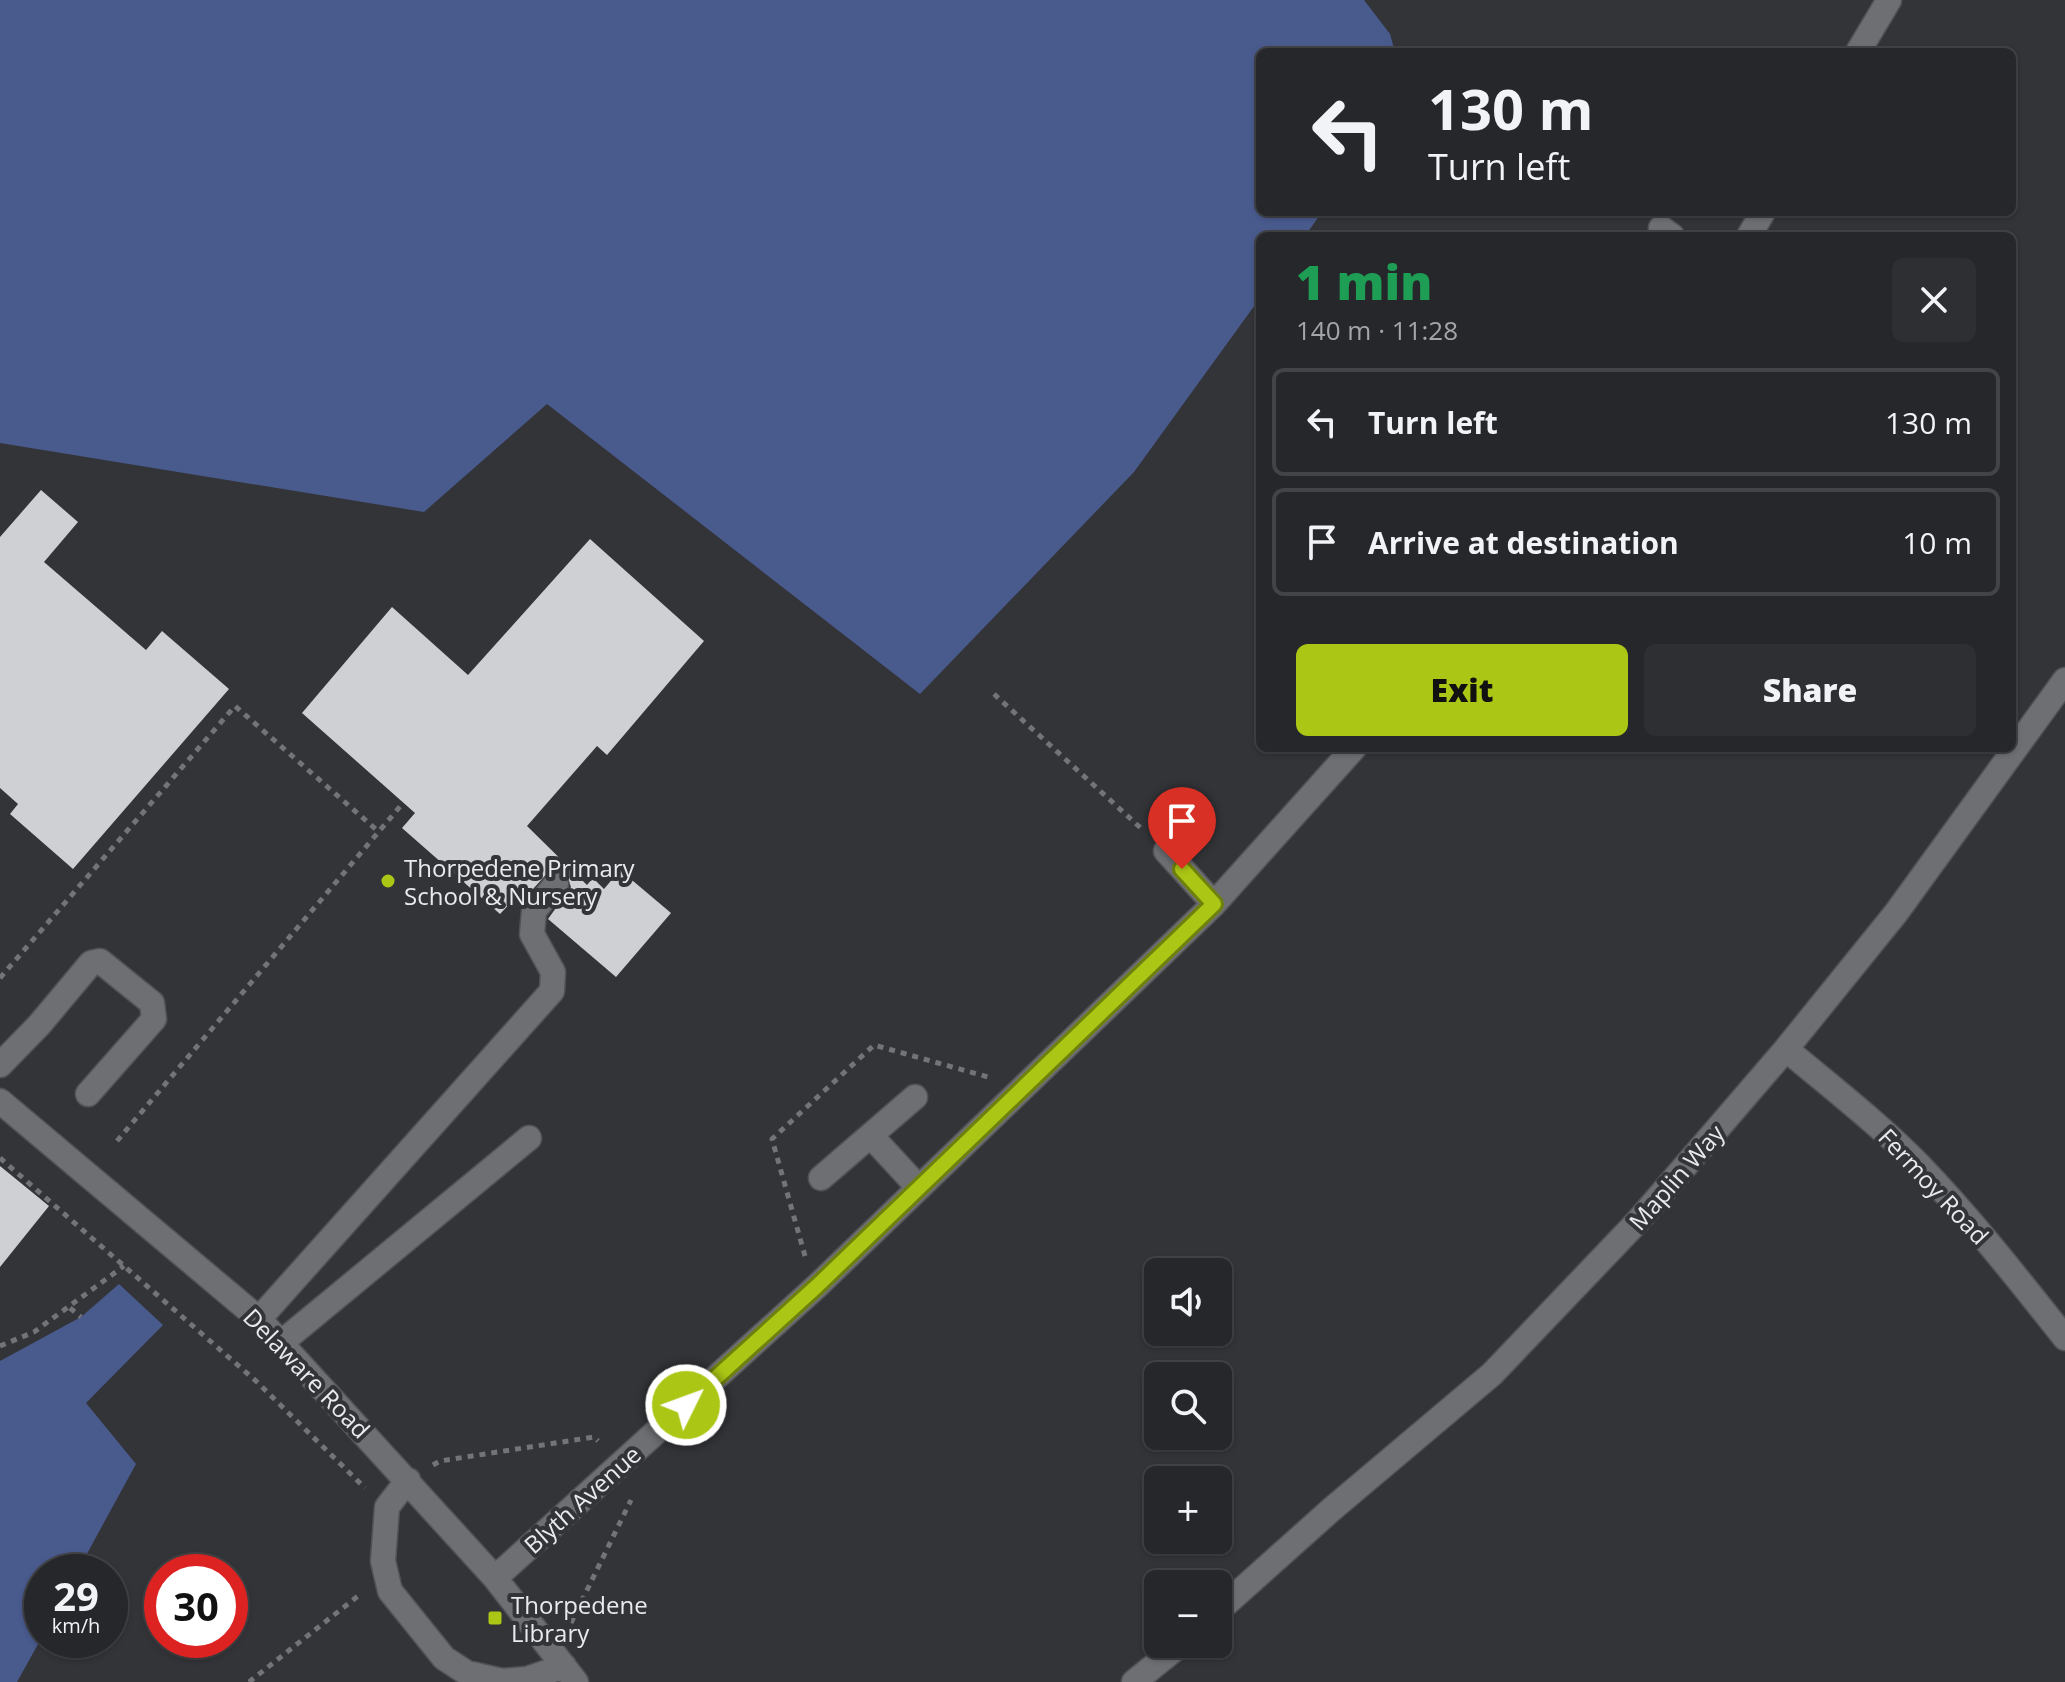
<!DOCTYPE html>
<meta charset="utf-8">
<style>
body{margin:0;font-family:"Open Sans",sans-serif;background:#2e2f32;color:#f1f3f6;height:100vh;display:flex;flex-direction:column;font-size:30px;white-space:nowrap}
*{box-sizing:border-box;margin:0}
p{font-size:26px;color:#a4a5a8}
.icon{flex:none;width:44px;height:44px;fill:none;stroke:currentColor;stroke-width:2;stroke-linecap:round;stroke-linejoin:round}
.map{position:relative;flex:1;overflow:hidden}
.side{position:absolute;left:1256px;top:232px;width:760px;height:520px;display:flex;flex-direction:column;background:#26272a;border-radius:12px;box-shadow:0 2px 6px #0004,0 0 0 2px #424447}
.side>*{flex:none}
.banner{position:absolute;left:1256px;top:48px;width:760px;height:168px;border-radius:12px;box-shadow:0 2px 6px #0004,0 0 0 2px #424447;background:#26272a;color:#f1f3f6;overflow:hidden}
.tools{position:absolute;left:1144px;top:1258px;display:grid;gap:16px}
.tools a{display:grid;place-items:center;width:88px;height:88px;border-radius:12px;background:#26272a;box-shadow:0 2px 6px #0004,0 0 0 2px #424447;font-size:40px}
.speed{position:absolute;left:24px;top:1554px;display:flex;gap:16px;font-size:40px;font-weight:700;text-align:center}
.speed>*{display:grid;place-content:center;width:104px;height:104px;border-radius:50%;background:#26272a;box-shadow:0 2px 6px #0004,0 0 0 2px #424447;line-height:1}
.speed small{font-size:20px;font-weight:400}
.speed .limit{border:12px solid #d22;background:#fff;color:#111}
.pin{position:absolute;display:grid;place-items:center;width:68px;height:68px;color:#fff;margin:-82px -34px;border-radius:50% 50% 50% 0;rotate:-45deg;box-shadow:0 0 8px #0007}
.pin .icon{rotate:45deg}
.me{position:absolute;width:88px;margin:-44px;rotate:48deg;stroke-linejoin:round;filter:drop-shadow(0 0 6px #0008)}
.turn{display:flex;align-items:center;gap:28px;height:168px;padding:0 40px;font-size:36px}
.turn .icon{width:104px;height:104px;stroke-width:2.5}
.turn b{display:block;font-size:56px;line-height:68px}
.round{display:grid;place-items:center;flex:none;width:84px;height:84px;border-radius:12px;background:#2e2f32}
.overview{display:flex;align-items:center;justify-content:space-between;height:136px;padding:0 40px}
h1{font-size:48px;font-weight:800;line-height:60px;color:#1e9e55}
.primary-button{display:flex;gap:16px;margin-top:auto;padding:16px 40px}
.primary-button a{flex:1;height:92px;border-radius:12px;background:#abc614;color:#111;font-size:32px;font-weight:800;line-height:92px;text-align:center}
.primary-button a+a{background:#2e2f32;color:#f1f3f6}
ul{padding:0;list-style:none}
li{display:flex;align-items:center;gap:24px;height:108px;margin:0 16px 12px;padding:0 24px;border:4px solid #424447;border-radius:12px}
li div{flex:1}
li b{display:block;font-size:30px}
li em{font-style:normal}
.map>svg:first-child{display:block}
</style>
<div class="map">
<svg width="2065" height="1682" viewBox="0 0 2065 1682">
<rect width="100%" height="100%" fill="#333438"/>
<path fill="#495a8d" d="M 0,0 L 1364,0 L 1390,34 L 1395,52 L 1260,52 L 1260,212 L 1322,212 L 1305,236 L 1260,236 L 1260,298 L 1134,472 L 920,694 L 547,404 L 424,512 L 0,443 Z
M 119,1284 L 163,1325 L 86,1403 L 136,1464 L 77,1572 L 42,1572 L 42,1637 L 17,1682 L 0,1682 L 0,1361 L 81,1317 Z"/>
<path fill="#ced0d4" d="M 41,490 L 78,522 L 44,562 L 146,650 L 162,631 L 229,689 L 73,869 L 10,814 L 18,804 L 0,788 L 0,537 Z
M 590,539 L 704,641 L 607,755 L 597,746 L 527,826 L 587,885 L 593,878 L 604,889 L 620,870 L 671,913 L 616,977 L 548,919 L 571,887 L 566,873 L 550,870 L 525,898 L 519,894 L 500,914 L 402,828 L 415,813 L 302,713 L 392,607 L 468,675 Z
M 0,1166 L 49,1206 L 0,1267 Z"/>
<g fill="none" stroke-linecap="round" stroke-linejoin="round">
<defs>
<path id="minor" d="M 1858,52 L 1889,0
M 1661,228 L 1672,236
M 1749,236 L 1763,212
M 1166,851 L 1214,904
M 1786,1049 C 1831,1087 1878,1123 1919,1165 C 1972,1220 2018,1279 2065,1338
M 0,1065 L 40,1024 L 91,963 L 100,961 L 152,1003 L 154,1019 L 88,1094
M 0,1101 L 259,1319 L 495,1578 L 576,1682
M 871,1136 L 919,1188
M 821,1178 L 915,1097
M 259,1319 L 552,991 L 553,972 L 532,934 L 534,911 L 556,884
M 282,1342 L 529,1138
M 408,1480 L 387,1507 L 383,1561 L 390,1591 L 444,1658 L 467,1673 L 502,1681 L 527,1679 L 564,1666
M 495,1578 L 817,1286 L 1214,904 L 1354,748
M 1218,1611 L 1332,1509 L 1492,1374 L 1638,1221 L 1786,1049 L 1896,913 L 2065,680
M 1134,1682 L 1181,1644"/>
</defs>
<use href="#minor" stroke="#515254" stroke-width="27"/>
<path stroke="#737478" stroke-width="5" stroke-dasharray="6 6" stroke-linecap="butt" d="M 994,694 L 1144,831
M 0,978 L 235,706 L 379,832
M 117,1141 L 403,803
M 0,1158 L 256,1381 L 365,1488
M 805,1256 L 772,1139 L 874,1045 L 988,1077
M 70,1308 L 81,1317
M 0,1346 L 34,1332 L 124,1266
M 433,1465 L 440,1461 L 594,1437 L 598,1441
M 571,1623 L 631,1500
M 249,1682 L 358,1596"/>
<use href="#minor" stroke="#6d6f72" stroke-width="24"/>
</g>
<g fill="none" stroke-linecap="round" stroke-linejoin="round">
<defs>
<path id="route" d="M 686,1405 L 817,1286 L 1214,904 L 1182,869"/>
</defs>
<use href="#route" stroke="#6f810d" stroke-width="20"/>
<use href="#route" stroke="#abc614" stroke-width="14"/>
</g>
<g fill="#abc614" stroke="#333438" stroke-width="3">
<circle cx="388" cy="881" r="8"/>
<rect x="487" y="1610" width="16" height="16" rx="4"/>
</g>
<g text-anchor="middle" dominant-baseline="central" stroke-width="8" stroke-linejoin="round" paint-order="stroke">
<g font-size="24" fill="#e9eaec" stroke="#333438" text-anchor="start">
<text x="404" y="867">Thorpedene Primary<tspan x="404" dy="28">School &amp; Nursery</tspan></text>
<text x="511" y="1604">Thorpedene<tspan x="511" dy="28">Library</tspan></text>
</g>
<g font-size="24" fill="#e9eaec" stroke="#333438">
<text transform="translate(1676 1177) rotate(-49)">Maplin Way</text>
<text transform="translate(1934 1186) rotate(47)">Fermoy Road</text>
<text transform="translate(307 1373) rotate(46)">Delaware Road</text>
<text transform="translate(582 1499) rotate(-42)">Blyth Avenue</text>
</g>
</g>
</svg>
<div class="tools">
<a><svg class="icon" aria-label="sound" viewBox="0 0 24 24"><path d="M4 9h4l5-4v14l-5-4H4zM17 9q2 3 0 6"/></svg></a>
<a><svg class="icon" aria-label="search" viewBox="0 0 24 24"><circle cx="10" cy="10" r="6"/><path d="M15 15l6 6"/></svg></a>
<a>+</a>
<a>−</a>
</div>
<div class="speed"><div>29<small>km/h</small></div><div class="limit">30</div></div>
<div class="pin" style="left:1182px;top:869px;background:#d93025"><svg class="icon" aria-label="arrive" viewBox="0 0 24 24"><path d="M6 21V4h12l-3 4 3 4H6"/></svg></div>
<svg class="me" style="left:686px;top:1405px" viewBox="-20 -20 40 40"><circle r="17" fill="#abc614" stroke="#fff" stroke-width="3"/><path d="M0-11L8 9 0 5-8 9z" fill="#fff"/></svg>
<div class="banner">
<div class="turn"><svg class="icon" aria-label="left" viewBox="0 0 24 24"><path d="M17 20v-9H6M10 6l-5 5 5 5"/></svg><div><b>130 m</b>Turn left</div></div>
</div>
<section class="side">
<div class="overview"><div><h1>1 min</h1><p>140 m · 11:28</p></div><a class="round"><svg class="icon" aria-label="close" viewBox="0 0 24 24"><path d="M6 6l12 12M18 6L6 18"/></svg></a></div>
<ul>
<li><svg class="icon" aria-label="left" viewBox="0 0 24 24"><path d="M17 20v-9H6M10 6l-5 5 5 5"/></svg><div><b>Turn left</b></div><em>130 m</em></li>
<li><svg class="icon" aria-label="arrive" viewBox="0 0 24 24"><path d="M6 21V4h12l-3 4 3 4H6"/></svg><div><b>Arrive at destination</b></div><em>10 m</em></li>
</ul>
<div class="primary-button"><a>Exit</a><a>Share</a></div>
</section>
</div>
